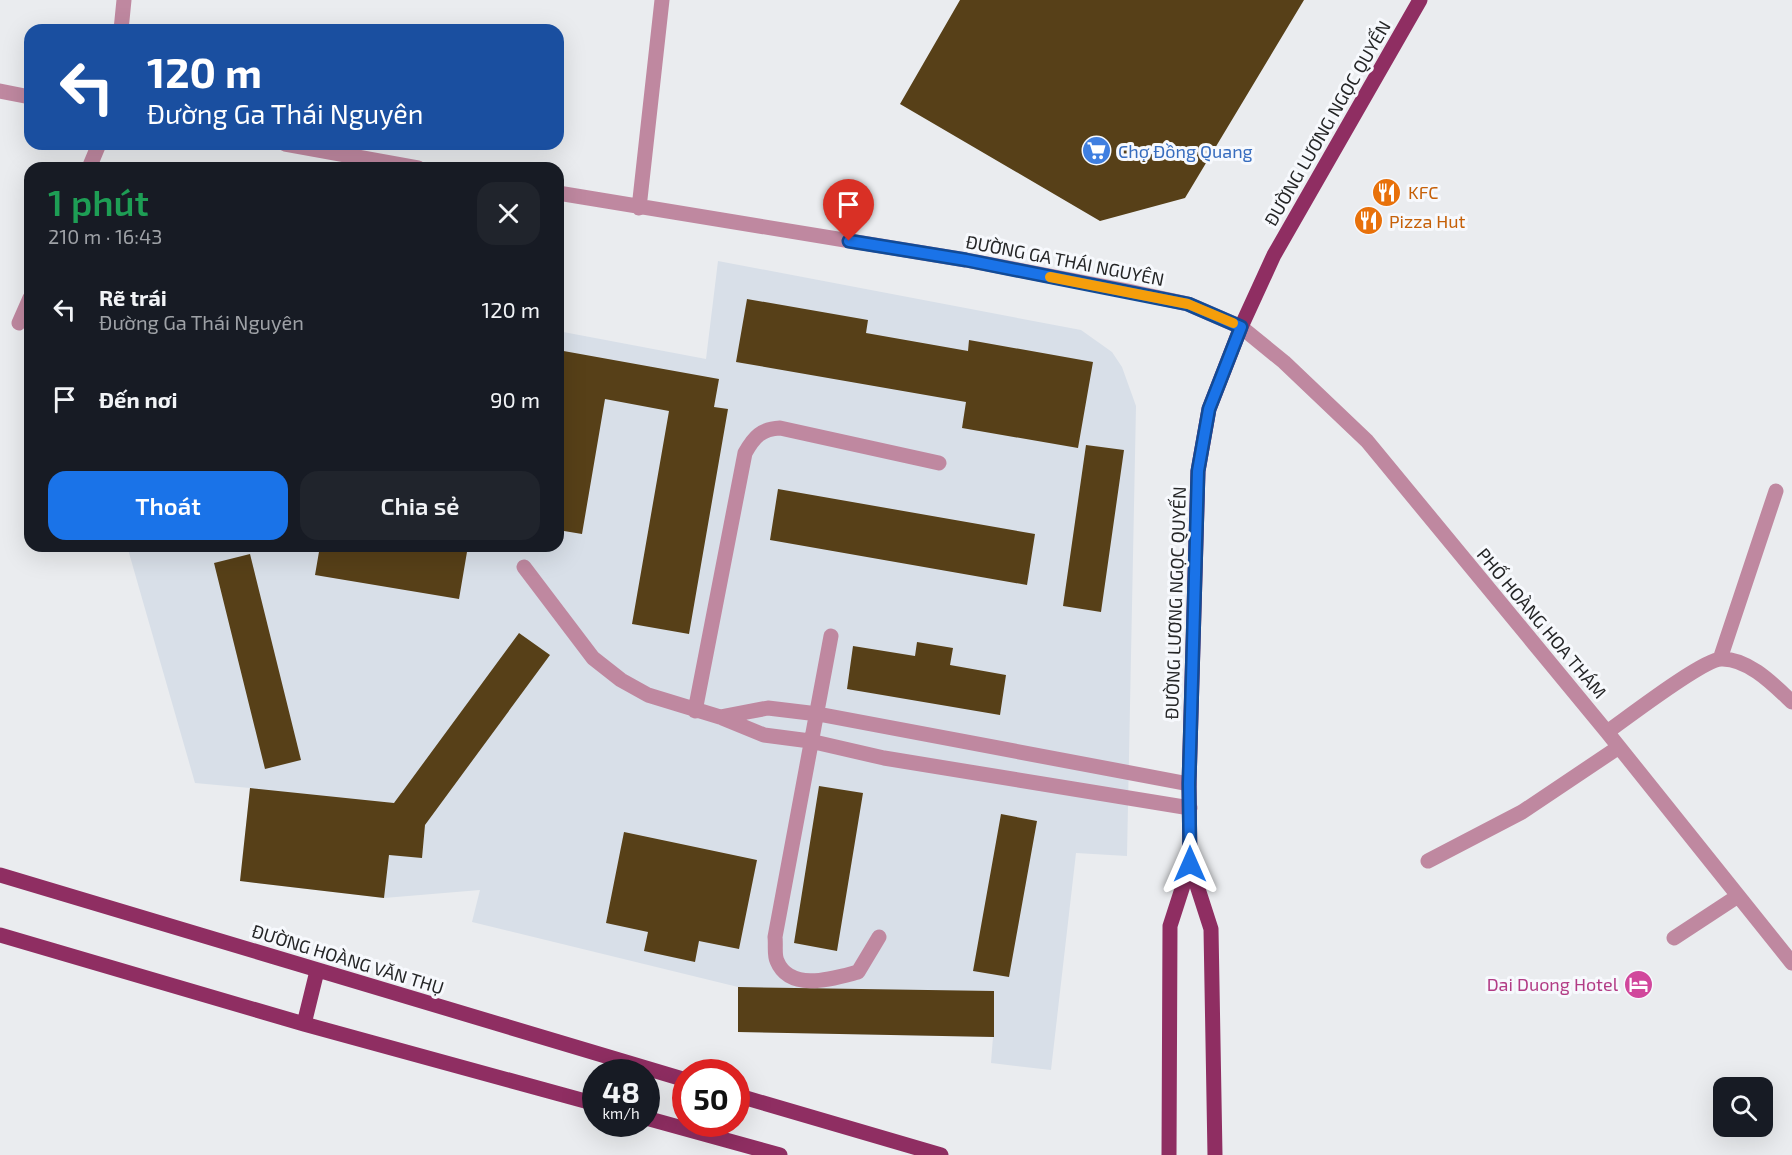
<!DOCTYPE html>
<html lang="vi">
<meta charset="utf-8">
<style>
body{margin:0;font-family:"Exo 2",sans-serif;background:#20242c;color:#f1f3f6;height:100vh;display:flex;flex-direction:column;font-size:22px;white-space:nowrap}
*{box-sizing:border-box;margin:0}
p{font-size:20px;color:#9ea1a6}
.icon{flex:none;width:33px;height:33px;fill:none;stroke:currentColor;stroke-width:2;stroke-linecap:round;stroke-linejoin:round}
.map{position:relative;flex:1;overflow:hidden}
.details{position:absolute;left:24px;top:162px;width:540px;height:390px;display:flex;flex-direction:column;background:#171b24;border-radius:18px;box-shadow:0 6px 24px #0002}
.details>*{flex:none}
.top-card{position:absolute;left:24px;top:24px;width:540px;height:126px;border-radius:18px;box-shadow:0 6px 24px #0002;background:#1a4fa0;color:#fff;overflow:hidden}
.buttons{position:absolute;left:1713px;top:1077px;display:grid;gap:12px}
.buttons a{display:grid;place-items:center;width:60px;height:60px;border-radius:12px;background:#171b24;box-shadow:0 6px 24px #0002;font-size:30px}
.speed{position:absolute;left:582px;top:1059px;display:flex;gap:12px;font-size:30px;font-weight:700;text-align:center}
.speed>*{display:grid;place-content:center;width:78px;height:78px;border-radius:50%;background:#171b24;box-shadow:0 6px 24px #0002;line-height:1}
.speed small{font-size:15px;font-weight:400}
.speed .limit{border:9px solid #d22;background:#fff;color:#111}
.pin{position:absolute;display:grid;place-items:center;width:51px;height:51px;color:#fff;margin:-62px -26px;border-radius:50% 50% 50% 0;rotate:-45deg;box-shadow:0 0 6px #0007}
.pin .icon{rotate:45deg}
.me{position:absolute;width:66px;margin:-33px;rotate:0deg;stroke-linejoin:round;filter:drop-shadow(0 0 4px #0008)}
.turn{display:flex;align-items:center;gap:21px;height:126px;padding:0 24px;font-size:27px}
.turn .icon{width:78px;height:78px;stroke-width:2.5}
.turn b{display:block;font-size:42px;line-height:51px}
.round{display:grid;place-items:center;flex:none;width:63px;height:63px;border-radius:18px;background:#20242c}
.head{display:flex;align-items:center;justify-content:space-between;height:102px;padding:0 24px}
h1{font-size:36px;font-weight:600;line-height:45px;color:#1e9e55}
.button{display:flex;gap:12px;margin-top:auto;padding:12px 24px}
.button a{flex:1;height:69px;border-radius:18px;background:#1a73e8;color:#fff;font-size:24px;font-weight:600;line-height:69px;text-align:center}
.button a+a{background:#20242c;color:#f1f3f6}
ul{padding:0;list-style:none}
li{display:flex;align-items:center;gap:18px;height:90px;padding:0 24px}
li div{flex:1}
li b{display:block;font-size:22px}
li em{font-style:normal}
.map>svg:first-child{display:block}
</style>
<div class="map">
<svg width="1792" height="1155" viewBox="0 0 1792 1155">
<rect width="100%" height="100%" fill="#eaecef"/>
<path fill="#d8dfe8" d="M 718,261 L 1081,330 L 1112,352 L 1122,367 L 1136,406 L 1127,856 L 1076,853 L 1051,1070 L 991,1063 L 993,1037 L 738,1032 L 738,987 L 472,922 L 480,890 L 384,898 L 240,881 L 250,788 L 195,783 L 127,546 L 558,546 L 558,331 L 706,359 Z"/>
<path fill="#574018" d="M 960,0 L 1304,0 L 1185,198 L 1100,221 L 900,104 Z
M 747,299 L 868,320 L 866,333 L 968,351 L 969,340 L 1093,362 L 1078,448 L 962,428 L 966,402 L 736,362 Z
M 558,350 L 719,379 L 714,407 L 728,409 L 689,634 L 632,624 L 669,411 L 605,399 L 582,534 L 558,530 Z
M 1086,445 L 1124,450 L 1101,612 L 1063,606 Z
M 778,489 L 1035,534 L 1027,585 L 770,540 Z
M 320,546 L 468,546 L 459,599 L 315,575 Z
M 250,554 L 301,760 L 265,769 L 214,563 Z
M 519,633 L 550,655 L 425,825 L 422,858 L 389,855 L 384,898 L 240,881 L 250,788 L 394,803 Z
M 917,642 L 953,648 L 950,665 L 1006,675 L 1000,715 L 847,689 L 853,646 L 915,656 Z
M 819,786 L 863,793 L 837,951 L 794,943 Z
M 1001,814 L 1037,821 L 1009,977 L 973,971 Z
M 624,832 L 757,860 L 739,949 L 699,941 L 695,962 L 644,951 L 648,932 L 606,923 Z
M 738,987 L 994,991 L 994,1037 L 738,1032 Z"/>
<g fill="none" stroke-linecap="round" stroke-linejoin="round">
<path stroke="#bf88a0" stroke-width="15" d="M 121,30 L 124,0
M 0,91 L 30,97
M 285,144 L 418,168
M 89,168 L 99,144
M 558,193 L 966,260 L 1128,291 L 1188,304 L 1241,327 L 1284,362 L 1367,441 L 1607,732 L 1792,963
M 639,208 L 662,0
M 19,323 L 30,298
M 524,567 L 593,658 L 621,680 L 648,695 L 720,717 L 764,735 L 810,741 L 884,758 L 1190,808
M 831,636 L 775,937 C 776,944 774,955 777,961 C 790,993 835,978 858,972 L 879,937
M 1720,659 L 1776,491
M 695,711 L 745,453 C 754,437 761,429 780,428 L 939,463
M 720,717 L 768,708 L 818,714 L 1189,784
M 1607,732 C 1627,718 1702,660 1721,659 C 1748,658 1774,685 1792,702
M 1428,861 L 1522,812 L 1619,747
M 1674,938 L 1738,896"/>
<path stroke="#8f2e62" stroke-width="15" d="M 1190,864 L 1211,929 L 1215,1155
M 0,875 L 686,1080
M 0,935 L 304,1024 L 596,1104
M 304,1024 L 317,971
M 736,1095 L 941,1155
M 646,1118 L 780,1155
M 1169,1155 L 1170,926 L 1190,864 L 1189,784 L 1198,471 L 1209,409 L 1241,327 L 1274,255 L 1420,0"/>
</g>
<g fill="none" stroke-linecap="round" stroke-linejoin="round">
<defs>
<path id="route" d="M 849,241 L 966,260 L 1188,304 L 1241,327 L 1209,409 L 1198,471 L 1189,784 L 1190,864"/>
</defs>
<use href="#route" stroke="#114b97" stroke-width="15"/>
<use href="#route" stroke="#1a73e8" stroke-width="10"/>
<path stroke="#f59e0b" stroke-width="10" d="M 1050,277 L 1188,304 L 1233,323"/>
</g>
<defs>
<symbol id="supermarket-disc" viewBox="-11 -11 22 22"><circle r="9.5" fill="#3f7fe0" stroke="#f7f9fd"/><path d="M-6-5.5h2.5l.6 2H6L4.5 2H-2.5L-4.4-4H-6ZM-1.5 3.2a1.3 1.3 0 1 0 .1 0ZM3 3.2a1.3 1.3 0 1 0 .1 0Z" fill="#fff"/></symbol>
<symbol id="restaurant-disc" viewBox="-11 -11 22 22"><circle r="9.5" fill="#e8710a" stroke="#f7f9fd"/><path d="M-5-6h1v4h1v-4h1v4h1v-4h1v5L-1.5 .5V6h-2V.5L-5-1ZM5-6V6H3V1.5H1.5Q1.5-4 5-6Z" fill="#fff"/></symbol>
<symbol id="hotel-disc" viewBox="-11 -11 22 22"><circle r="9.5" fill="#d1479c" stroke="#f7f9fd"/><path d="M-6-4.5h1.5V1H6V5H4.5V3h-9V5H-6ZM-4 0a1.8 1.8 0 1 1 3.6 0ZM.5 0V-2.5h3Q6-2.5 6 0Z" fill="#fff"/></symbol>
</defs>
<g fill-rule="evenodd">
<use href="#supermarket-disc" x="1080" y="134" width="33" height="33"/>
<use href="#restaurant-disc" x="1370" y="176" width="33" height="33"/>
<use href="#restaurant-disc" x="1352" y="204" width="33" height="33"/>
<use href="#hotel-disc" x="1622" y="968" width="33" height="33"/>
</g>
<g text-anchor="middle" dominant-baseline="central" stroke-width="6" stroke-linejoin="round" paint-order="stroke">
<g font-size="18" fill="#252627" stroke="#f7f9fd">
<text transform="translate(1327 123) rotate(-60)">ĐƯỜNG LƯƠNG NGỌC QUYẾN</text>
<text transform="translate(1065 260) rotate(11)">ĐƯỜNG GA THÁI NGUYÊN</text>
<text transform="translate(1175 603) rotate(-88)">ĐƯỜNG LƯƠNG NGỌC QUYẾN</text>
<text transform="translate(1542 623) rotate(50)">PHỐ HOÀNG HOA THÁM</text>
<text transform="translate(348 959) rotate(17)">ĐƯỜNG HOÀNG VĂN THỤ</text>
</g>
<g font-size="18" fill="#366cbe" stroke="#f7f9fd" text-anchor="start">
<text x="1118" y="151">Chợ Đồng Quang</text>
</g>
<g font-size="18" fill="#c56008" stroke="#f7f9fd" text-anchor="start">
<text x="1408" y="192">KFC</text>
<text x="1389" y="221">Pizza Hut</text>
</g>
<g font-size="18" fill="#b23c85" stroke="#f7f9fd" text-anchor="end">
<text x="1618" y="984">Dai Duong Hotel</text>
</g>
</g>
</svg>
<div class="buttons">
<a><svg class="icon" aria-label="search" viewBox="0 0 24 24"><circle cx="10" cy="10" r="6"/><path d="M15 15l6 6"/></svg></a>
</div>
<div class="speed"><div>48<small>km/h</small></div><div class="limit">50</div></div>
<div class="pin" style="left:849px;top:241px;background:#d93025"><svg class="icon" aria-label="arrive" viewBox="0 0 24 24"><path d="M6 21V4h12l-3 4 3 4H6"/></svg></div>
<svg class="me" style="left:1190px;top:864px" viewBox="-20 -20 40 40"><path d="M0-17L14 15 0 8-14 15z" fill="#1a73e8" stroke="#fff" stroke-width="4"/></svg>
<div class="top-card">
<div class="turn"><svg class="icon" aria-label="left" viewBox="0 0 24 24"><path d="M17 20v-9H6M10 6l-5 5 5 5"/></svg><div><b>120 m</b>Đường Ga Thái Nguyên</div></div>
</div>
<section class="details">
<div class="head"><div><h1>1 phút</h1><p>210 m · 16:43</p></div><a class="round"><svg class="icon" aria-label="close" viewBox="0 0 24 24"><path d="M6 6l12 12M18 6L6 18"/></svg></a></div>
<ul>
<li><svg class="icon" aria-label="left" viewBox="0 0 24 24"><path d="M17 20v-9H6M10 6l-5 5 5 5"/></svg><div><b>Rẽ trái</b><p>Đường Ga Thái Nguyên</p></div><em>120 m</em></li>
<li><svg class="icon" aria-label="arrive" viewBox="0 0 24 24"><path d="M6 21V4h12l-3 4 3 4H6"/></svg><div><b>Đến nơi</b></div><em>90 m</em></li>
</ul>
<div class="button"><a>Thoát</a><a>Chia sẻ</a></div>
</section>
</div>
